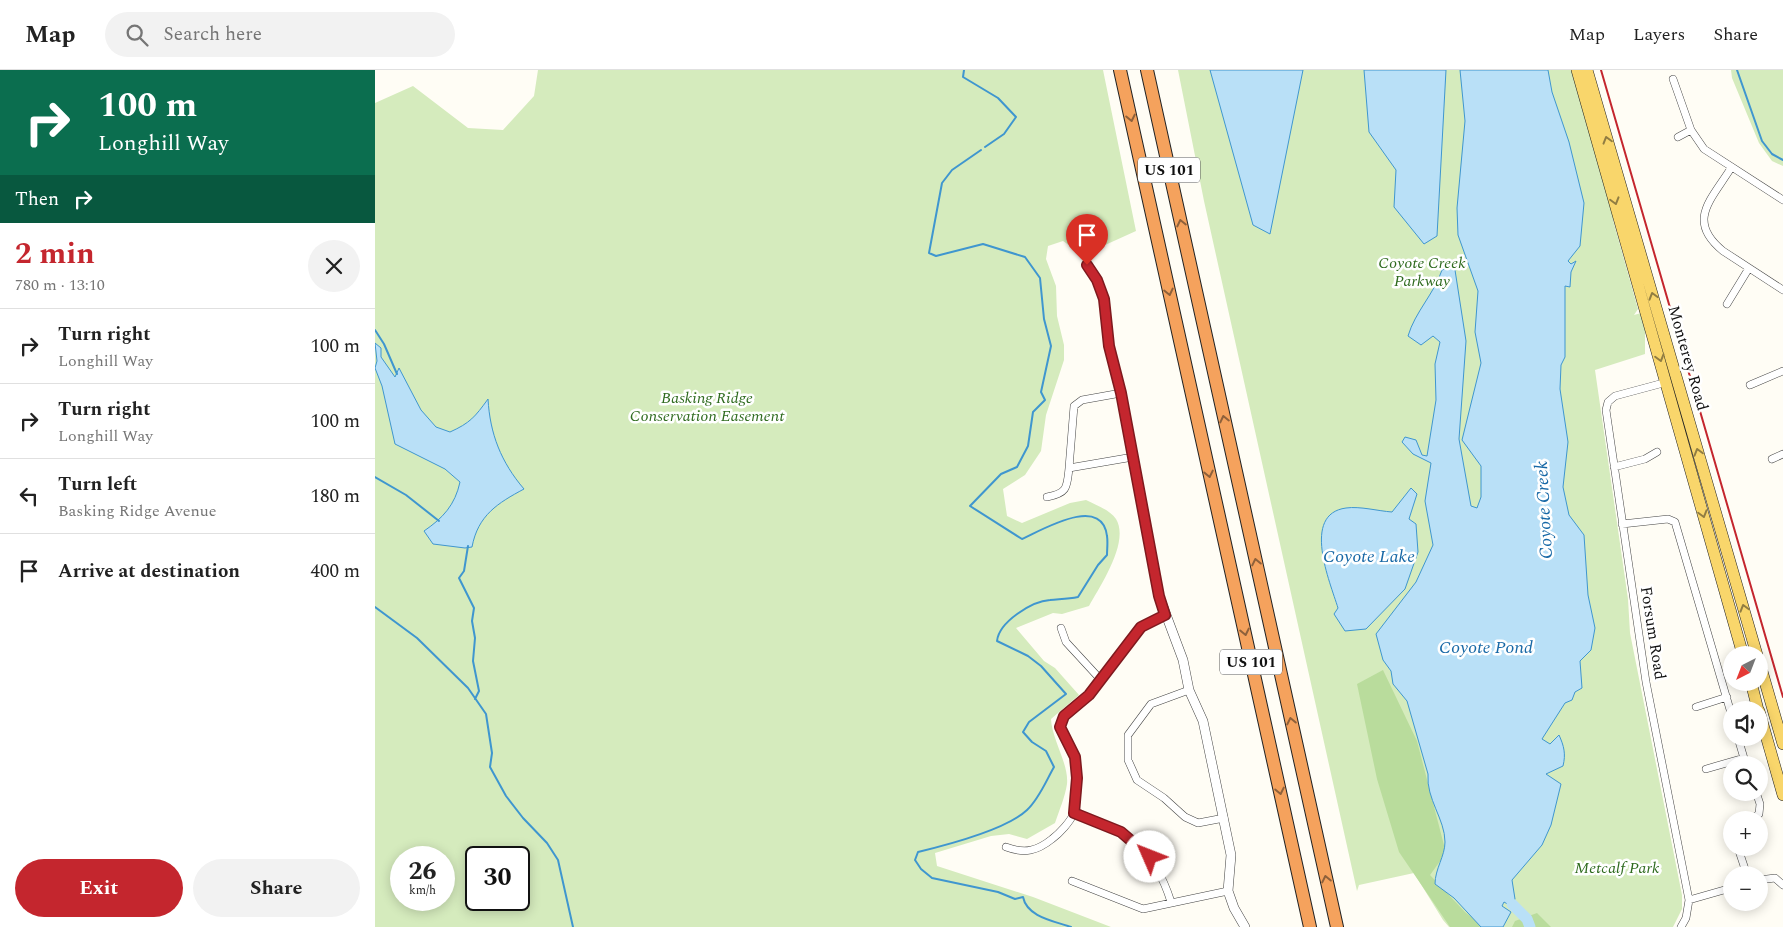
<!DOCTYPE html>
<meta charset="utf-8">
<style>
body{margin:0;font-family:Spectral,serif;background:#f2f2f2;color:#222;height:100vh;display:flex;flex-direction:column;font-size:19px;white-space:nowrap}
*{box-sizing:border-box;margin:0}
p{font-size:16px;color:#767676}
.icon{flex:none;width:28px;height:28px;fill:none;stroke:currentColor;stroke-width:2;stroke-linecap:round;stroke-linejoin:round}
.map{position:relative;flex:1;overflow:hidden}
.details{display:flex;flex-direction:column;background:#fff;width:375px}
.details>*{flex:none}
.top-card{background:#0b6e4f;color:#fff;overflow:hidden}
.needle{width:32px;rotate:222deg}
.tools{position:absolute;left:1348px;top:576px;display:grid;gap:10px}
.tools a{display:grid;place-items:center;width:45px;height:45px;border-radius:50%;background:#fff;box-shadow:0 2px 12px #0003;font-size:25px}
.speed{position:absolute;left:15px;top:776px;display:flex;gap:10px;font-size:25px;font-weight:700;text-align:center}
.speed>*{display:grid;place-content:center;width:65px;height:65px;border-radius:50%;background:#fff;box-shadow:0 2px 12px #0003;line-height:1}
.speed small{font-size:12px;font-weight:400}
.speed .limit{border:2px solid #111;border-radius:8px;background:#fff;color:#111}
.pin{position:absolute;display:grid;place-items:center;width:42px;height:42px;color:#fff;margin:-51px -21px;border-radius:50% 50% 50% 0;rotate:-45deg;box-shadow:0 0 5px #0007}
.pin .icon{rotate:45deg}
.me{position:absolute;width:55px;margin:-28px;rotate:314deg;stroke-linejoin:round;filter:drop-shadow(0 0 4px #0008)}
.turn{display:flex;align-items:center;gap:18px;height:105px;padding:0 15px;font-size:22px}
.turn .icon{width:65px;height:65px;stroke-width:2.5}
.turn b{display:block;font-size:35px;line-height:42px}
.then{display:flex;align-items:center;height:48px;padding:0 15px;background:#0003;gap:10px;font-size:19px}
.round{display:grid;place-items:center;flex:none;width:52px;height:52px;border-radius:26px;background:#f2f2f2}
.headline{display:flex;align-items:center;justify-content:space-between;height:85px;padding:0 15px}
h1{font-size:30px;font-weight:700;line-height:38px;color:#c4262e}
.primary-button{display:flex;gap:10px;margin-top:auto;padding:10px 15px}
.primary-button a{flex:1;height:58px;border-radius:30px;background:#c4262e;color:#fff;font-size:20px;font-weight:700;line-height:58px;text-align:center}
.primary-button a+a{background:#f2f2f2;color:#222}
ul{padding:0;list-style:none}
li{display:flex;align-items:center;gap:15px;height:75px;padding:0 15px;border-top:1px solid #e0e0e0}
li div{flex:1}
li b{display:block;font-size:19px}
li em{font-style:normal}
header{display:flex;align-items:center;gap:30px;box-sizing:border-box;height:70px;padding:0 25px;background:#fff;border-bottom:1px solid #e0e0e0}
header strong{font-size:24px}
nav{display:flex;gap:28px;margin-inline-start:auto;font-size:18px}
.search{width:350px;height:45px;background:#f2f2f2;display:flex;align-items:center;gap:12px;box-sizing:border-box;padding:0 18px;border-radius:28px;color:#767676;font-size:19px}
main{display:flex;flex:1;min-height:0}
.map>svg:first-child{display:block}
</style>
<header>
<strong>Map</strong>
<div class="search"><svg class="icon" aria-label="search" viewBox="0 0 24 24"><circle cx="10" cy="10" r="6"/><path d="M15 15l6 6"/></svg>Search here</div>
<nav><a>Map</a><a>Layers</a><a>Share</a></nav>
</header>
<main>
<section class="details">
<div class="top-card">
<div class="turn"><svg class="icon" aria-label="right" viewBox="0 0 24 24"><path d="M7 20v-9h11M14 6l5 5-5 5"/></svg><div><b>100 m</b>Longhill Way</div></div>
<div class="then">Then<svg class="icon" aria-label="right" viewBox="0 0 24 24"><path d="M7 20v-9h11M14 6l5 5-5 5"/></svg></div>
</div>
<div class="headline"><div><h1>2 min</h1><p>780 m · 13:10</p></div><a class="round"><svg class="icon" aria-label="close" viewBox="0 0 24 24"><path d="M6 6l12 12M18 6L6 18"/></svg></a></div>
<ul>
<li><svg class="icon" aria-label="right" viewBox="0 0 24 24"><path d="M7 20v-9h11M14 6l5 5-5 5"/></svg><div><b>Turn right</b><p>Longhill Way</p></div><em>100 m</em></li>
<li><svg class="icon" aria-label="right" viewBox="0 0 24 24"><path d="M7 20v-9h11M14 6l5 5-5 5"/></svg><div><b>Turn right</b><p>Longhill Way</p></div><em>100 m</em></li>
<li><svg class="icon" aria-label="left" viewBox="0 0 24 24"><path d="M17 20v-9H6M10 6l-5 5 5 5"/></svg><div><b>Turn left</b><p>Basking Ridge Avenue</p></div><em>180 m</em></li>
<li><svg class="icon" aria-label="arrive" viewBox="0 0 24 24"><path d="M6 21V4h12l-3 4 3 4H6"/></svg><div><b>Arrive at destination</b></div><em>400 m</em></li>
</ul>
<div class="primary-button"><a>Exit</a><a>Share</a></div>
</section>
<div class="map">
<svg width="1408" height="857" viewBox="0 0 1408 857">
<rect width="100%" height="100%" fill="#fffdf5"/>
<path fill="#d5ebbd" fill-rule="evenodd" d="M 163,0 L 728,0 L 761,161 L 708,185 L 688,171 L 673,176 L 671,189 L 681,216 L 682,246 L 689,275 L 689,290 L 671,345 L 666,381 L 650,405 L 628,419 L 632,446 L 647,453 L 695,433 L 711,430 C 721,435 735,440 741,449 C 755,472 725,516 714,536 L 687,544 L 678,543 L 641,558 L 669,591 L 680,598 L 704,625 L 676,649 C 677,670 694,694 692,714 C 690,727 684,741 680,753 L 652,769 L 634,764 L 616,766 L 560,783 L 562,796 L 658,827 L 736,857 L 0,857 L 0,33 L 38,16 L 93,58 L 128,60 L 159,26 ZM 26,788 L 69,788 L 69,830 L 26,830 ZM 101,788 L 144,788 L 144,830 L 101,830 Z
M 803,0 L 1202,0 L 1241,137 L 1238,150 L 1263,239 L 1259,245 L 1270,242 L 1270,284 L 1220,300 L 1253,529 L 1255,563 L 1307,825 L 1307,839 L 1298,857 L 1074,857 L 1068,850 L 1039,803 L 984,815 L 982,821 L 829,131 Z
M 1356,0 L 1408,0 L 1408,96 L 1397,91 L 1384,73 L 1357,8 Z"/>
<path fill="#b9dc9c" d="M 1008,600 L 1042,671 L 1071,783 L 1055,805 L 1090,842 L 1109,857 L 1075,857 L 1024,782 L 1002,709 L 982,614 Z
M 1162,843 L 1176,857 L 1137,857 L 1140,851 Z"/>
<path fill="#b9e0f7" stroke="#3f96cf" d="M 835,0 L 928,0 L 895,164 L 878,155 Z
M 989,0 L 1071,0 L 1062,166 L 1049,174 L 1019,137 L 1021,100 L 994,62 Z
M 1085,0 L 1173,0 L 1177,22 L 1194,72 L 1209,133 L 1205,176 L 1193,191 L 1196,194 L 1201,191 L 1196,202 L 1195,217 L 1190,216 L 1190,287 L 1186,295 L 1185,319 L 1193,372 L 1188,417 L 1194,445 L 1209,465 L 1213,525 L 1220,558 L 1216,580 L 1205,591 L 1207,618 L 1200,622 L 1197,630 L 1190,633 L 1167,669 L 1175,674 L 1184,665 C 1189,676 1191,684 1188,696 L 1171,704 L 1186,714 L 1176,755 L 1167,775 L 1137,810 L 1140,829 L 1136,836 L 1129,832 L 1127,836 L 1136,842 L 1128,857 L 1106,857 L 1079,828 L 1060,814 C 1060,799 1070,786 1070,772 C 1070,749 1051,729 1053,704 L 1032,631 L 1018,614 L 1016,601 L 1008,590 L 1001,564 L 1041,512 L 1058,475 L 1050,431 L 1056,393 L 1038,384 L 1027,372 L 1030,367 L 1041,370 L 1047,385 L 1052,386 L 1061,330 L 1060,294 L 1065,272 L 1058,266 L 1046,275 L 1033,266 C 1040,242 1059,224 1067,200 L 1074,197 L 1080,200 L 1091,271 L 1084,369 L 1096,436 L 1102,438 L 1106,427 L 1106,396 L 1087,370 L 1106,293 L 1100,262 L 1103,221 L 1083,165 L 1082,138 L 1090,51 Z
M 0,273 L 6,278 L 6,287 L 20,307 L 24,298 L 46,340 L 61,357 L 75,362 C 95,353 100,347 113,329 C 115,364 126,392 149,419 C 123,433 103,445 97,477 L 90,478 L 58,474 L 49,461 C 68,448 80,435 85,412 L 70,399 L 20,374 L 7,316 L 0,298 L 2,291 Z
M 1036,418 L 1042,424 L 1034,449 L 1041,454 L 1043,482 L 1030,519 L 991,559 L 970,561 L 959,544 L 963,538 C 955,512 926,444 971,438 C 985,436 1003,441 1017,442 Z"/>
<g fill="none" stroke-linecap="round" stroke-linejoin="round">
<path stroke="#3f96cf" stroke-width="2" d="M 589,0 L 588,7 L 623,28 L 641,47 L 629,64 L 610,77
M 1362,0 L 1387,71 L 1397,84 L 1408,90
M 606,80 L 577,100 L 567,113 L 554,183 L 561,186 L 608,174 L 650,187 L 665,208 L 669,249 L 676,276 L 666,322 L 670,330 L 658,342 L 653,376 L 642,397 L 626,404 L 595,436 L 647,469 C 667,460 727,424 732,466 C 733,472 732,479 732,485 L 723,495 L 703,527 C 693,529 685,529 675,530 C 657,531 624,552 622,571 L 653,586 L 666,596 L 691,624 L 654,652 L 648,662 L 657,672 L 671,681 L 679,697 C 671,711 664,729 652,740 C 631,760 572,775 543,782 L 540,790 L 546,799 L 557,808 L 623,822 L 640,829 L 648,827 C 652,847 679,851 696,857
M 0,260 L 9,274 L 22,304
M 0,407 L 31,425 L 64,451
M 93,476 L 89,501 L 84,508 L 99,538 L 97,551 L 100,568 L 98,591 L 104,621 L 100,629
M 0,537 L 42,568 L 93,618 L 111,644 L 117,683 L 115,697 L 131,726 L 148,748 L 172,773 L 183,790 L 198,857"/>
<path stroke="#b9e0f7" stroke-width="11" d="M 1137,834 L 1152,849 L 1155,857"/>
<defs>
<path id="minor" d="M 1298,9 L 1316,60 L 1329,79 L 1408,130
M 1303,67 L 1316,60
M 1356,98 C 1336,130 1311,151 1348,181 L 1408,220
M 1352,234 L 1374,198
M 1292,312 L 1240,326 L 1233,332 L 1231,340 L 1271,612 L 1314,830 L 1311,848 L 1306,857
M 1375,315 L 1408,301
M 746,323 L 707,330 L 699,336 L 694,398 L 758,387
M 1397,389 L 1408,384
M 1239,397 L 1270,389 L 1282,382
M 672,427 C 693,423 692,417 694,398
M 1247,454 L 1293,449 L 1300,452 L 1356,643
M 686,558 L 691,572 L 726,610
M 814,620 L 776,634 L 753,665 L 753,690 L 762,710 L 789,728 L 810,747 L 823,753 L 849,748
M 1321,637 L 1352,627
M 1363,668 L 1371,695
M 1331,699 L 1369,688
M 699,743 C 751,762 779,777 796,832
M 1375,750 L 1384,744 L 1385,734 L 1381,722
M 631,777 C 650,784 662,781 677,769 C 685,763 695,752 699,743 C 703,731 704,698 699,686 C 695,674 684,665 686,651 L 714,625 L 765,557 L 790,545
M 1363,778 L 1372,805
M 1384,810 L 1400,808 L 1408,815
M 697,811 L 768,839 L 853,821
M 1314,830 L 1356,818"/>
<path id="tertiary" d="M 712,195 L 722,210 L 729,229 L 734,276 L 746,323 L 784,526 L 808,590 L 814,620 L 828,651 L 856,785 L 853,821 L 859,838 L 870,857"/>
<path id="primary" d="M 1202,0 L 1368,585
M 1212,0 L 1382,585
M 1384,591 L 1408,674
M 1376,612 L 1383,640
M 1384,641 L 1408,725"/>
<path id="motorway" d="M 745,0 L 935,857
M 772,0 L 962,857"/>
</defs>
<use href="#minor" stroke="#444" stroke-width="8"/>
<use href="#tertiary" stroke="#444" stroke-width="10"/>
<use href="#primary" stroke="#222" stroke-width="12"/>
<use href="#motorway" stroke="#222" stroke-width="14"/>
<use href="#minor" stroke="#fff" stroke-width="7"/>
<use href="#tertiary" stroke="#fff" stroke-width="9"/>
<use href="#primary" stroke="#f9d66b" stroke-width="11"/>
<use href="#motorway" stroke="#f5a25d" stroke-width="12"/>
<path stroke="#c4262e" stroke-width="2" d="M 1226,0 L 1408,627"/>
</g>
<defs><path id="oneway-chevron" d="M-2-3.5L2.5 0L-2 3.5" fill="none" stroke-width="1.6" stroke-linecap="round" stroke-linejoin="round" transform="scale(1.25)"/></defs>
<g stroke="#8e613b">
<use href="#oneway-chevron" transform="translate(756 48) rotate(78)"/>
<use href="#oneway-chevron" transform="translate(806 153) rotate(-103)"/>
<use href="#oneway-chevron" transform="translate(794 222) rotate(77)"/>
<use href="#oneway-chevron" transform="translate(849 349) rotate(-103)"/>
<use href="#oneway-chevron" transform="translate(834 404) rotate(78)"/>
<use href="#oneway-chevron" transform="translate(881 492) rotate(-102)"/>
<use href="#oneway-chevron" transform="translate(870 562) rotate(78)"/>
<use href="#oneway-chevron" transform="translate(916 651) rotate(-102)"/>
<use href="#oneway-chevron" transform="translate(905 721) rotate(78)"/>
<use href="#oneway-chevron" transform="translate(951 809) rotate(-102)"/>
</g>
<g stroke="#917d42">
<use href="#oneway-chevron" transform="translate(1232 70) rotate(-106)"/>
<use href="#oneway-chevron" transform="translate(1240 131) rotate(74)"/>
<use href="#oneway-chevron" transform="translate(1278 226) rotate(-106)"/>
<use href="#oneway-chevron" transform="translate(1285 288) rotate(74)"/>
<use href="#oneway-chevron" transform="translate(1323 382) rotate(-106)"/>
<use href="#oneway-chevron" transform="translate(1328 444) rotate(74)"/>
<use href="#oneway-chevron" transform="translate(1369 538) rotate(-106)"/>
</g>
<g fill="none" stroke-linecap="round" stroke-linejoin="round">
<defs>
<path id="route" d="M 712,195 L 722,210 L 729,229 L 734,276 L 746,323 L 784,526 L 790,545 L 766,557 L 714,625 L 689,646 L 685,657 L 700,687 L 702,708 L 699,743 L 746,762 L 775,787"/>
</defs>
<use href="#route" stroke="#7f191e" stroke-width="12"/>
<use href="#route" stroke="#c4262e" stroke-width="9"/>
</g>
<g text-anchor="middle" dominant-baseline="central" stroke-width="5" stroke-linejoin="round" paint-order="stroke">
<g fill="#fff" stroke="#585858" stroke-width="1">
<rect x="763" y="87.5" width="62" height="25" rx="4"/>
<rect x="845" y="579.5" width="62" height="25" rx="4"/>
</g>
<g font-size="15" font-weight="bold" fill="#111">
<text x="794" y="100">US 101</text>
<text x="876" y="592">US 101</text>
</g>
<g font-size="16" font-style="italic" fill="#2f6b1f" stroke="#fff">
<text x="1047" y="193">Coyote Creek<tspan x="1047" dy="18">Parkway</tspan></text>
<text x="332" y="328">Basking Ridge<tspan x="332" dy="18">Conservation Easement</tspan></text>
<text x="1242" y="798">Metcalf Park</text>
</g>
<g font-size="16" fill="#111" stroke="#fff">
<text transform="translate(1313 288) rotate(74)">Monterey Road</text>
<text transform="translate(1278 563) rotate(81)">Forsum Road</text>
</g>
<g font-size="18" font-style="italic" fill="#1768a6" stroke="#fff">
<text transform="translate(1169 440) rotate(-93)">Coyote Creek</text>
<text x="994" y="486">Coyote Lake</text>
<text x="1111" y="577">Coyote Pond</text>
</g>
</g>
</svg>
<div class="tools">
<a><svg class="needle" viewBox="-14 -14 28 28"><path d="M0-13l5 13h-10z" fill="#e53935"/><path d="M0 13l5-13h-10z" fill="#767676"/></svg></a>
<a><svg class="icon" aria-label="sound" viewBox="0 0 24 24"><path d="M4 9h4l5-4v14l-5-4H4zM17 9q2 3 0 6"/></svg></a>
<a><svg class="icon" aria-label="search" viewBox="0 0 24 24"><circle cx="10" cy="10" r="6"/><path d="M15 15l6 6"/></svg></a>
<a>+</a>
<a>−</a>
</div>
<div class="speed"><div>26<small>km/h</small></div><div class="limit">30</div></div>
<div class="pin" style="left:712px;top:195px;background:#d93025"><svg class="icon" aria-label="arrive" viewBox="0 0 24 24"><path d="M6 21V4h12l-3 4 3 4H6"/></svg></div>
<svg class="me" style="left:775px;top:787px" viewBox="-20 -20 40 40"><circle r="19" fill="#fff"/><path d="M0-13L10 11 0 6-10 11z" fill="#c4262e"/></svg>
</div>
</main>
